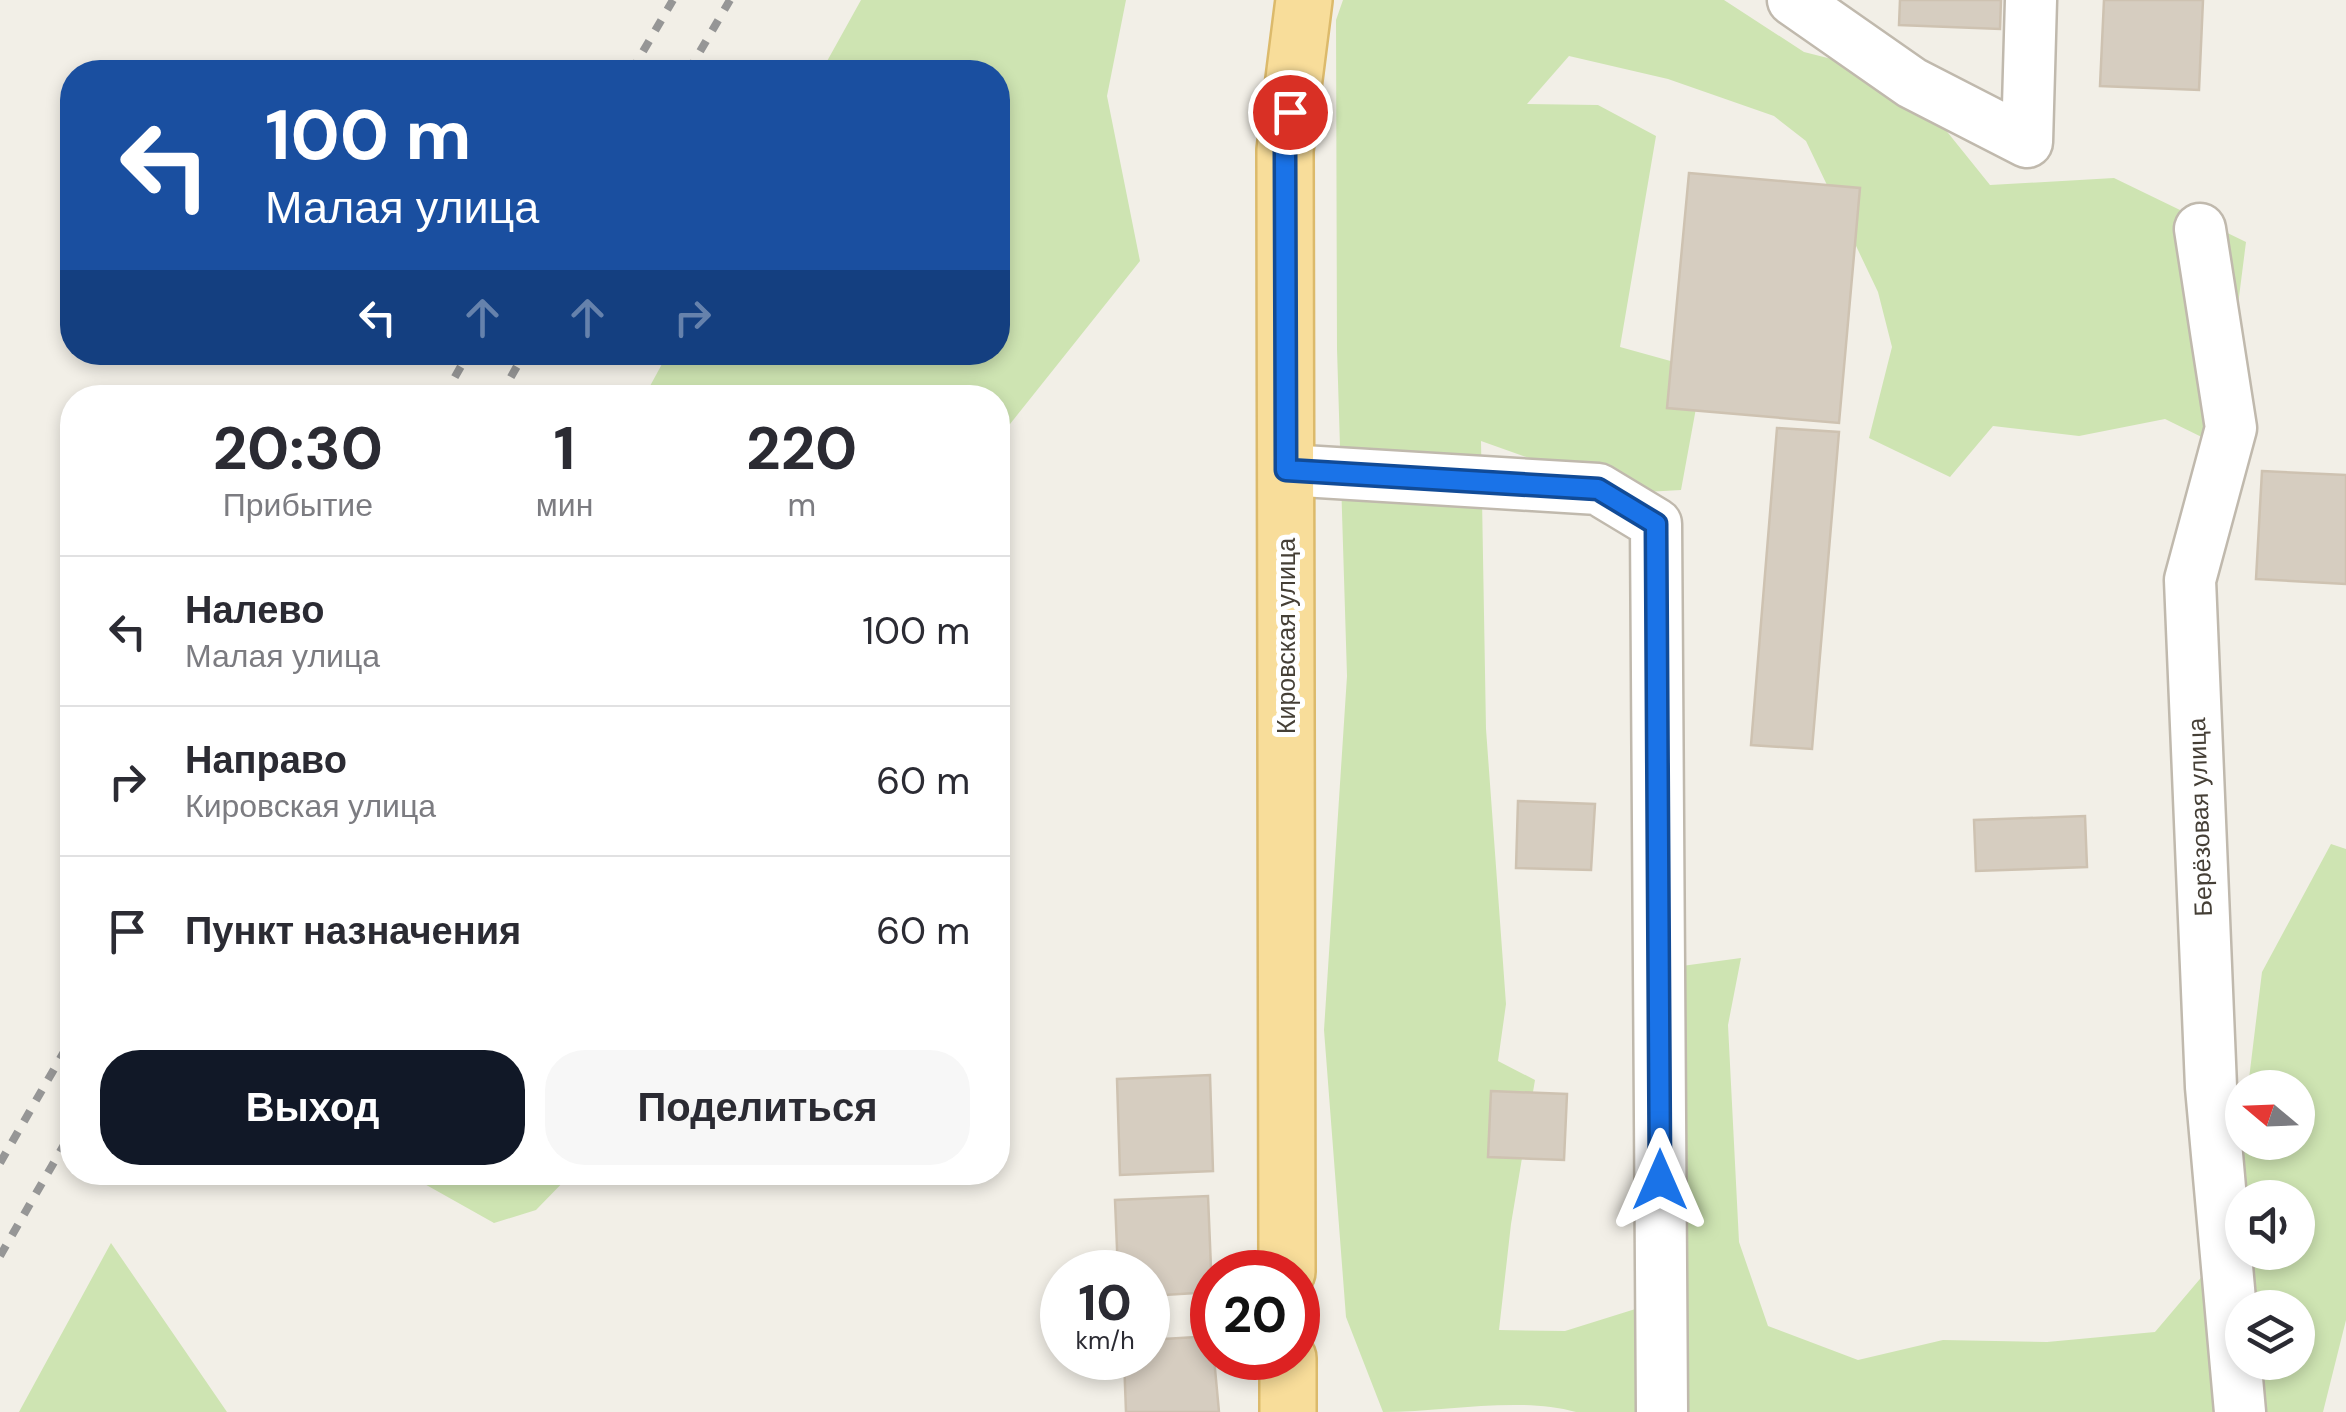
<!DOCTYPE html>
<html lang="ru">
<meta charset="utf-8">
<style>
body{margin:0;font-family:"DM Sans",sans-serif;background:#f7f7f7;color:#2b2b33;height:100vh;display:flex;flex-direction:column;font-size:38px;white-space:nowrap}
*{box-sizing:border-box;margin:0}
p{font-size:32px;color:#7c7c81}
.icon{flex:none;width:55px;height:55px;fill:none;stroke:currentColor;stroke-width:2;stroke-linecap:round;stroke-linejoin:round}
.map{position:relative;flex:1;overflow:hidden}
.drawer{position:absolute;left:60px;top:385px;width:950px;height:800px;display:flex;flex-direction:column;background:#fff;border-radius:40px;box-shadow:0 5px 15px #0003}
.drawer>*{flex:none}
.guide{position:absolute;left:60px;top:60px;width:950px;height:305px;border-radius:40px;box-shadow:0 5px 15px #0003;background:#1a4fa0;color:#fff;overflow:hidden}
.needle{width:65px;rotate:289deg}
.controls{position:absolute;left:2225px;top:1070px;display:grid;gap:20px}
.controls a{display:grid;place-items:center;width:90px;height:90px;border-radius:50%;background:#fff;box-shadow:0 5px 15px #0003;font-size:50px}
.speed{position:absolute;left:1040px;top:1250px;display:flex;gap:20px;font-size:50px;font-weight:700;text-align:center}
.speed>*{display:grid;place-content:center;width:130px;height:130px;border-radius:50%;background:#fff;box-shadow:0 5px 15px #0003;line-height:1}
.speed small{font-size:25px;font-weight:400}
.speed .limit{border:15px solid #d22;background:#fff;color:#111}
.pin{position:absolute;display:grid;place-items:center;width:85px;height:85px;color:#fff;margin:-42px;border:5px solid #fff;border-radius:50%;box-shadow:0 2px 10px #0007}
.me{position:absolute;width:110px;margin:-55px;rotate:0deg;stroke-linejoin:round;filter:drop-shadow(0 0 8px #0008)}
.turn{display:flex;align-items:center;gap:35px;height:210px;padding:0 40px;font-size:45px}
.turn .icon{width:130px;height:130px;stroke-width:2.5}
.turn b{display:block;font-size:70px;line-height:85px}
.lanes{display:flex;align-items:center;height:95px;padding:0 40px;background:#0003;justify-content:center;gap:50px;direction:ltr}
.lanes .off{opacity:.35}
.eta{display:flex;justify-content:space-evenly;align-items:center;height:170px;text-align:center}
.eta b{font-size:60px;font-weight:700;line-height:70px}
.cta{display:flex;gap:20px;margin-top:auto;padding:20px 40px}
.cta a{flex:1;height:115px;border-radius:40px;background:#111827;color:#fff;font-size:40px;font-weight:700;line-height:115px;text-align:center}
.cta a+a{background:#f7f7f7;color:#2b2b33}
ul{padding:0;list-style:none}
li{display:flex;align-items:center;gap:30px;height:150px;padding:0 40px;border-top:2px solid #e1e1e2}
li div{flex:1}
li b{display:block;font-size:38px}
li em{font-style:normal}
.map>svg:first-child{display:block}
</style>
<div class="map">
<svg width="2346" height="1412" viewBox="0 0 2346 1412">
<rect width="100%" height="100%" fill="#f2efe7"/>
<path fill="#cee4b2" fill-rule="evenodd" d="M 861,0 L 1126,0 L 1107,96 L 1140,261 L 998,439 L 998,398 L 644,397 L 668,353 L 998,352 L 998,72 L 821,72 Z
M 1343,0 L 1724,0 L 1804,52 L 1903,77 L 1990,185 L 2114,178 L 2246,242 L 2220,446 L 2165,419 L 2079,436 L 1993,426 L 1950,477 L 1869,438 L 1892,347 L 1878,292 L 1806,141 L 1774,116 L 1668,79 L 1569,56 L 1527,104 L 1598,105 L 1656,136 L 1620,347 L 1703,370 L 1681,490 L 1628,493 L 1481,441 L 1486,729 L 1506,1004 L 1498,1061 L 1535,1080 L 1511,1224 L 1499,1330 L 1565,1331 L 1645,1306 L 1667,968 L 1741,958 L 1728,1025 L 1739,1242 L 1768,1326 L 1858,1360 L 1943,1340 L 2047,1342 L 2155,1332 L 2216,1260 L 2242,1124 L 2242,1142 L 2298,1142 L 2298,1088 L 2248,1087 L 2262,972 L 2331,844 L 2346,849 L 2346,1320 L 2323,1412 L 1576,1412 C 1518,1396 1445,1412 1383,1412 L 1346,1317 L 1324,1030 L 1347,676 L 1337,349 L 1336,20 ZM 2242,1198 L 2298,1198 L 2298,1252 L 2242,1252 ZM 2242,1308 L 2298,1308 L 2298,1362 L 2242,1362 Z
M 405,1173 L 572,1173 L 536,1210 L 494,1223 Z
M 111,1243 L 227,1412 L 19,1412 Z"/>
<path fill="#d6cdc0" stroke="#cec2b1" stroke-width="2.5" d="M 1900,0 L 2001,0 L 2000,29 L 1899,25 Z
M 2104,0 L 2203,0 L 2199,90 L 2100,86 Z
M 1689,173 L 1860,188 L 1839,423 L 1667,408 Z
M 1777,428 L 1839,432 L 1812,749 L 1751,745 Z
M 2262,471 L 2346,475 L 2346,584 L 2256,579 Z
M 1518,801 L 1595,804 L 1591,870 L 1516,868 Z
M 2085,816 L 2087,867 L 1976,871 L 1974,820 Z
M 1210,1075 L 1213,1171 L 1120,1175 L 1117,1079 Z
M 1491,1091 L 1567,1094 L 1564,1160 L 1488,1157 Z
M 1208,1196 L 1212,1292 L 1148,1296 L 1148,1272 L 1118,1272 L 1115,1200 Z
M 1212,1336 L 1219,1412 L 1126,1412 L 1124,1358 L 1148,1358 L 1148,1340 Z"/>
<g fill="none" stroke-linecap="round" stroke-linejoin="round">
<defs>
<path id="minor" d="M 1793,0 L 1912,83 L 2027,142 L 2031,0
M 2200,229 L 2231,428 L 2190,580 L 2211,1087 L 2240,1412
M 1286,470 L 1598,489 L 1656,524 L 1662,1412"/>
<path id="major" d="M 1287,1272 L 1285,150 L 1304,0
M 1288,1358 L 1288,1412"/>
</defs>
<use href="#minor" stroke="#c0b9ad" stroke-width="55"/>
<use href="#major" stroke="#dcba6b" stroke-width="60"/>
<use href="#minor" stroke="#fff" stroke-width="50"/>
<use href="#major" stroke="#f8dd9a" stroke-width="55"/>
<path stroke="#969696" stroke-width="8" stroke-dasharray="12 12" stroke-linecap="butt" d="M 631,72 L 673,0
M 688,72 L 730,0
M 443,398 L 469,352
M 499,398 L 525,352
M 0,1163 L 72,1038
M 0,1256 L 72,1131"/>
</g>
<g fill="none" stroke-linecap="round" stroke-linejoin="round">
<defs>
<path id="route" d="M 1290,112 L 1285,150 L 1286,470 L 1598,489 L 1656,524 L 1660,1180"/>
</defs>
<use href="#route" stroke="#114b97" stroke-width="25"/>
<use href="#route" stroke="#1a73e8" stroke-width="18"/>
</g>
<g text-anchor="middle" dominant-baseline="central" stroke-width="10" stroke-linejoin="round" paint-order="stroke">
<g font-size="25" fill="#453f36" stroke="#fff">
<text transform="translate(1286 636) rotate(-90)">Кировская улица</text>
<text transform="translate(2200 817) rotate(-92)">Берёзовая улица</text>
</g>
</g>
</svg>
<div class="controls">
<a><svg class="needle" viewBox="-14 -14 28 28"><path d="M0-13l5 13h-10z" fill="#e53935"/><path d="M0 13l5-13h-10z" fill="#7c7c81"/></svg></a>
<a><svg class="icon" aria-label="sound" viewBox="0 0 24 24"><path d="M4 9h4l5-4v14l-5-4H4zM17 9q2 3 0 6"/></svg></a>
<a><svg class="icon" aria-label="layers" viewBox="0 0 24 24"><path d="M12 4l9 5-9 5-9-5zM3 14l9 5 9-5"/></svg></a>
</div>
<div class="speed"><div>10<small>km/h</small></div><div class="limit">20</div></div>
<div class="pin" style="left:1290px;top:112px;background:#d93025"><svg class="icon" aria-label="arrive" viewBox="0 0 24 24"><path d="M6 21V4h12l-3 4 3 4H6"/></svg></div>
<svg class="me" style="left:1660px;top:1180px" viewBox="-20 -20 40 40"><path d="M0-17L14 15 0 8-14 15z" fill="#1a73e8" stroke="#fff" stroke-width="4"/></svg>
<div class="guide">
<div class="turn"><svg class="icon" aria-label="left" viewBox="0 0 24 24"><path d="M17 20v-9H6M10 6l-5 5 5 5"/></svg><div><b>100 m</b>Малая улица</div></div>
<div class="lanes"><svg class="icon" aria-label="left" viewBox="0 0 24 24"><path d="M17 20v-9H6M10 6l-5 5 5 5"/></svg><svg class="icon off" aria-label="ahead" viewBox="0 0 24 24"><path d="M12 20V5M6 11l6-6 6 6"/></svg><svg class="icon off" aria-label="ahead" viewBox="0 0 24 24"><path d="M12 20V5M6 11l6-6 6 6"/></svg><svg class="icon off" aria-label="right" viewBox="0 0 24 24"><path d="M7 20v-9h11M14 6l5 5-5 5"/></svg></div>
</div>
<section class="drawer">
<div class="eta">
<div><b>20:30</b><p>Прибытие</p></div>
<div><b>1</b><p>мин</p></div>
<div><b>220</b><p>m</p></div>
</div>
<ul>
<li><svg class="icon" aria-label="left" viewBox="0 0 24 24"><path d="M17 20v-9H6M10 6l-5 5 5 5"/></svg><div><b>Налево</b><p>Малая улица</p></div><em>100 m</em></li>
<li><svg class="icon" aria-label="right" viewBox="0 0 24 24"><path d="M7 20v-9h11M14 6l5 5-5 5"/></svg><div><b>Направо</b><p>Кировская улица</p></div><em>60 m</em></li>
<li><svg class="icon" aria-label="arrive" viewBox="0 0 24 24"><path d="M6 21V4h12l-3 4 3 4H6"/></svg><div><b>Пункт назначения</b></div><em>60 m</em></li>
</ul>
<div class="cta"><a>Выход</a><a>Поделиться</a></div>
</section>
</div>
